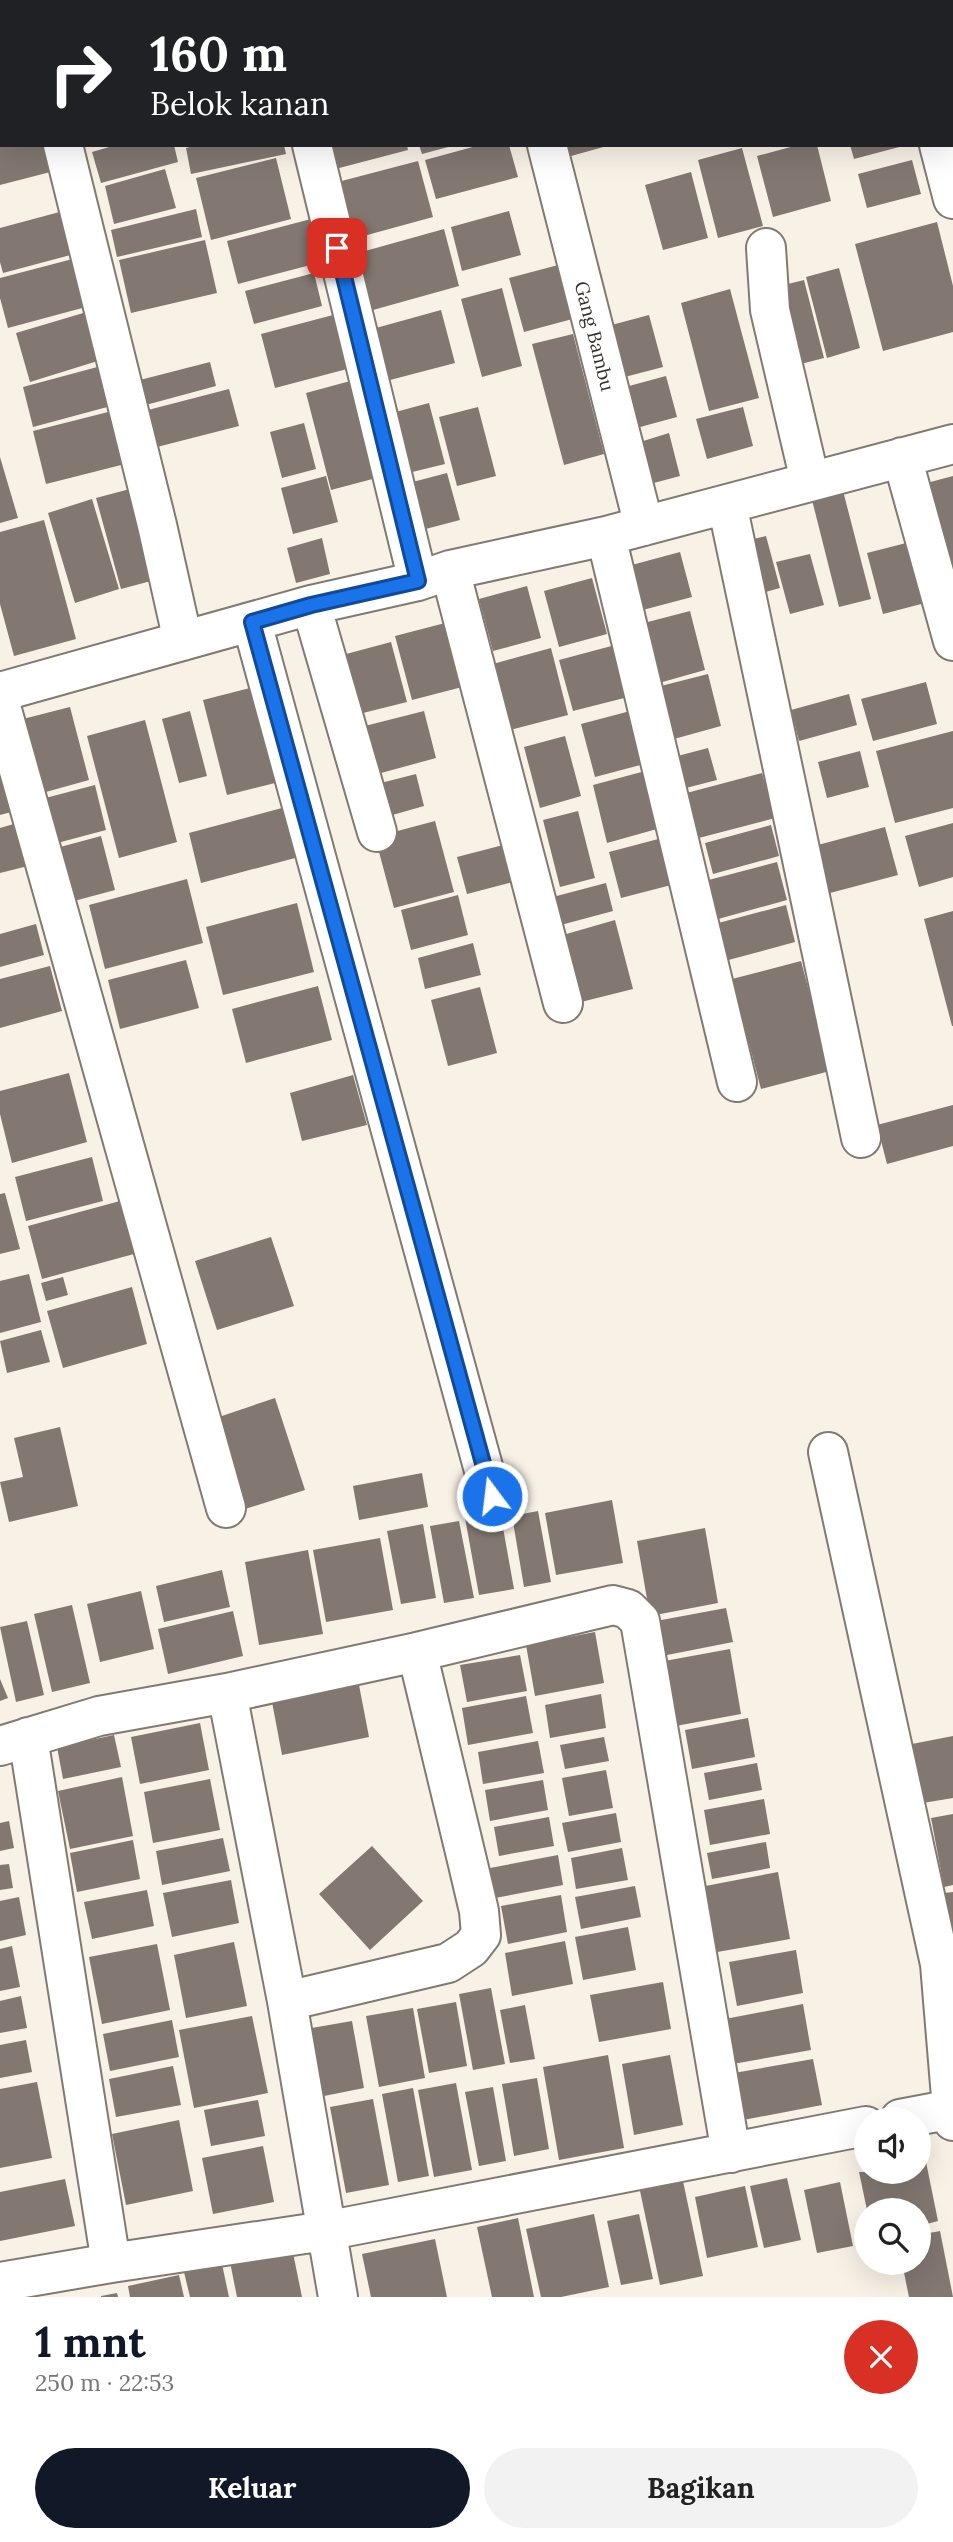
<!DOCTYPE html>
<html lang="id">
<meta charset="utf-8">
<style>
body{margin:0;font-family:Lora,serif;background:#f2f2f2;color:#222;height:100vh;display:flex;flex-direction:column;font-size:26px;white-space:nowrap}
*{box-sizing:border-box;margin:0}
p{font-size:23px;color:#767676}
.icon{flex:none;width:38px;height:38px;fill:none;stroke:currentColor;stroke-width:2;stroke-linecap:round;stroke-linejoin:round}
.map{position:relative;height:2297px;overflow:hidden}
.sheet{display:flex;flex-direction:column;background:#fff;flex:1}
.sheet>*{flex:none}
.hud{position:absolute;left:0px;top:0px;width:954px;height:147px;box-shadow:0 7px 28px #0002;background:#202124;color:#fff;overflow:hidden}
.fabs{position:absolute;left:854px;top:2107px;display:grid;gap:14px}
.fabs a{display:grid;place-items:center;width:77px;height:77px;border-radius:50%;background:#fff;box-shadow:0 7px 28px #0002;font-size:35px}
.pin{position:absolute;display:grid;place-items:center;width:60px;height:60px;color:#fff;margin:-30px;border-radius:14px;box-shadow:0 4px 10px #0006}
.me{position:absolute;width:77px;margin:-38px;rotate:345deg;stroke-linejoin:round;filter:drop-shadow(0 0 5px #0008)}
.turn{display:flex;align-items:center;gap:24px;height:147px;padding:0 35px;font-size:32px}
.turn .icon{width:91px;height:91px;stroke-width:2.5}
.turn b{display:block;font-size:49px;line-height:60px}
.round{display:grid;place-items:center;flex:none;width:74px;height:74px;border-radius:37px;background:#f2f2f2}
.summary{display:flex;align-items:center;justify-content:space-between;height:119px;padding:0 35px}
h1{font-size:42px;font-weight:800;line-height:52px;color:#111827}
.primary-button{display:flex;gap:14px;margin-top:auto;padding:14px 35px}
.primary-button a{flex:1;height:80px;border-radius:42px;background:#111827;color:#fff;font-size:28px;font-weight:800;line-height:80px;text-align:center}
.primary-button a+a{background:#f2f2f2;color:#222}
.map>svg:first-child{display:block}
</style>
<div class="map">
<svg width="953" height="2297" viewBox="0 0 953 2297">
<rect width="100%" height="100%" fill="#f8f1e6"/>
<path fill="#827771" d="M 0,145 L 52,145 L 58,170 L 0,185 Z
M 116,145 L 174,145 L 178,162 L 101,183 L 92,152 Z
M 197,145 L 284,145 L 286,154 L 191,174 L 186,148 Z
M 317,145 L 407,145 L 408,150 L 324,172 Z
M 419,145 L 452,145 L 452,146 L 422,154 Z
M 480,145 L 509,145 L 518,177 L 436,199 L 425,160 Z
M 560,145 L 607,145 L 607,146 L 564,158 Z
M 798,145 L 817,145 L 831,201 L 773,217 L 757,156 Z
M 850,145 L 903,145 L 903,146 L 854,159 Z
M 742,148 L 763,226 L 718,238 L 698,160 Z
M 276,158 L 291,219 L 211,240 L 196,178 Z
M 912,160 L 921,194 L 867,208 L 858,174 Z
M 418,161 L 433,217 L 349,240 L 334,183 Z
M 165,169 L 176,208 L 114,224 L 105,186 Z
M 691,172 L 708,238 L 663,250 L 645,185 Z
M 196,209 L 202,237 L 117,257 L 111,230 Z
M 67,210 L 78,253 L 3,273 L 0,262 L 0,228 Z
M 509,211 L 521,255 L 462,271 L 451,227 Z
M 311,219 L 322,262 L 238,284 L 227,241 Z
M 937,222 L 953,286 L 953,332 L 883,351 L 855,244 Z
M 444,229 L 459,286 L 373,310 L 358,253 Z
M 205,240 L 217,293 L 131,313 L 119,260 Z
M 84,256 L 97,304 L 8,328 L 0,298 L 0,278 Z
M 562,264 L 576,318 L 524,332 L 509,278 Z
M 839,268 L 860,348 L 827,358 L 806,277 Z
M 314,273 L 322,306 L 254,324 L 245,291 Z
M 804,280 L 824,358 L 793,366 L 772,288 Z
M 502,288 L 522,366 L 482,377 L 461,299 Z
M 730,289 L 759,398 L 709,411 L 681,303 Z
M 441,310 L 455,363 L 390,380 L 376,328 Z
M 90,311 L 104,359 L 30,382 L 16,333 Z
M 333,315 L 347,369 L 275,388 L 261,334 Z
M 649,315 L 663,367 L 617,379 L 604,327 Z
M 573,334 L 604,454 L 564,465 L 532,344 Z
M 210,362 L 216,386 L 142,406 L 136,381 Z
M 101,366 L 111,406 L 33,427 L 23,387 Z
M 666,376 L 677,417 L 629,430 L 618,389 Z
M 354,380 L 380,477 L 331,490 L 306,393 Z
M 229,389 L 239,426 L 157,447 L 148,410 Z
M 429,403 L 445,464 L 404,474 L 388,414 Z
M 478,407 L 496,476 L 457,486 L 439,417 Z
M 743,407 L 753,446 L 707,459 L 696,419 Z
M 120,409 L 133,462 L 46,484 L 33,431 Z
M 304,423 L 316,469 L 282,478 L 270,432 Z
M 669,433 L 680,476 L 650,484 L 640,442 Z
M 0,457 L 18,518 L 0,523 Z
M 447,473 L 460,520 L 418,531 L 405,484 Z
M 326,476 L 338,522 L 293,534 L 281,488 Z
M 953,476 L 953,571 L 923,484 Z
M 141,486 L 166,577 L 121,589 L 96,498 Z
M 842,487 L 871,599 L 839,607 L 811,496 Z
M 92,499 L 119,589 L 75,603 L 48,513 Z
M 44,520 L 76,639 L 14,656 L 0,604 L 0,532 Z
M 766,536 L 780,588 L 751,596 L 737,543 Z
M 322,538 L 330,574 L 296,583 L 287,548 Z
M 910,542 L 925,603 L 883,614 L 867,553 Z
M 680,552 L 692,597 L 639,611 L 628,566 Z
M 810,554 L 824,605 L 790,614 L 776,562 Z
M 592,578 L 607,634 L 559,647 L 544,591 Z
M 527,586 L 541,638 L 493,651 L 479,599 Z
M 690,611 L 705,670 L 659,683 L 644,623 Z
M 449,622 L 466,686 L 412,700 L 395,636 Z
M 391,642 L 407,702 L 351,716 L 335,657 Z
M 619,644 L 632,696 L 573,711 L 559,660 Z
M 551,648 L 568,715 L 506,731 L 489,665 Z
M 708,674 L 721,726 L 663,742 L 649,689 Z
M 926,682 L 937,724 L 873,741 L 861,699 Z
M 250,688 L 275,783 L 227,795 L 203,700 Z
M 849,694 L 857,725 L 799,741 L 791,710 Z
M 70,707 L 89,780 L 35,795 L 15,721 Z
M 634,710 L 648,763 L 595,777 L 581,724 Z
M 190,711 L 207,776 L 179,783 L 162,719 Z
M 424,711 L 436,758 L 370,776 L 357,728 Z
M 145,720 L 177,842 L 119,858 L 87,736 Z
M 953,731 L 953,808 L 895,823 L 876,751 Z
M 565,736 L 581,796 L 540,808 L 524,747 Z
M 708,748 L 717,780 L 678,790 L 670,758 Z
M 860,751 L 869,787 L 827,798 L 818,762 Z
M 0,759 L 15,811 L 0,815 Z
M 649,770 L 664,827 L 607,843 L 593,785 Z
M 762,773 L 775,818 L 691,840 L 679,795 Z
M 416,774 L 424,806 L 382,818 L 373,785 Z
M 95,785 L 106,830 L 46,846 L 34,801 Z
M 282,808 L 295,858 L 201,883 L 189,833 Z
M 578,811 L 595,878 L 560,887 L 543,820 Z
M 435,821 L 454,892 L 394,908 L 375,837 Z
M 17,823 L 28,866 L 0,873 L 0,828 Z
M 953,823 L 953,877 L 919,887 L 905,836 Z
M 771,825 L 779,856 L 713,874 L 705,843 Z
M 885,827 L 898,875 L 830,893 L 818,845 Z
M 101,836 L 115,890 L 63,904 L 49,850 Z
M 662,838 L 675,884 L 621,898 L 609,852 Z
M 507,844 L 517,881 L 467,894 L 457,857 Z
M 777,862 L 787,900 L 711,921 L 701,882 Z
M 187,879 L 203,943 L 105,969 L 89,905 Z
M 606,883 L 613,911 L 557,926 L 549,898 Z
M 458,895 L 468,935 L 411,950 L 401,910 Z
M 297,903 L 314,972 L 223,995 L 206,927 Z
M 786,905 L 795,942 L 721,962 L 711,925 Z
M 953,911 L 953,1026 L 952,1026 L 924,919 Z
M 615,920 L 633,989 L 581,1002 L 563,935 Z
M 36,924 L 44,955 L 0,967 L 0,934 Z
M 473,943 L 481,975 L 425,989 L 418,958 Z
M 186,960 L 199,1008 L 120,1029 L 108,980 Z
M 801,961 L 830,1071 L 761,1089 L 732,979 Z
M 50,966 L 62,1011 L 0,1028 L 0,979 Z
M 318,986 L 332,1040 L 246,1063 L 232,1009 Z
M 480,987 L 497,1053 L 448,1066 L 431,1000 Z
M 69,1073 L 87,1142 L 12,1163 L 0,1114 L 0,1091 Z
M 353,1075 L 367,1125 L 302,1141 L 290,1093 Z
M 953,1105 L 953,1146 L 887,1164 L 877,1125 Z
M 92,1157 L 103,1201 L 26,1221 L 15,1177 Z
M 5,1193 L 20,1249 L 0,1254 L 0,1194 Z
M 120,1201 L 134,1254 L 42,1279 L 28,1226 Z
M 271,1237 L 294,1306 L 217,1330 L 195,1261 Z
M 29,1274 L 41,1322 L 0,1333 L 0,1281 Z
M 63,1277 L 68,1295 L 46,1301 L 41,1283 Z
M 132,1287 L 147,1344 L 63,1368 L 47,1311 Z
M 41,1330 L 50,1362 L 7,1373 L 0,1341 Z
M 275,1398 L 305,1490 L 242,1510 L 213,1419 Z
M 60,1427 L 78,1506 L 9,1522 L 0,1482 L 23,1477 L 14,1438 Z
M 422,1473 L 428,1507 L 359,1520 L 353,1486 Z
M 612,1500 L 623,1563 L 556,1575 L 545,1513 Z
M 500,1511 L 514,1589 L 479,1595 L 465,1518 Z
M 538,1511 L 551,1582 L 524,1587 L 512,1516 Z
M 459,1521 L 474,1598 L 444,1603 L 430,1526 Z
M 423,1524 L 436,1598 L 401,1604 L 387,1531 Z
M 705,1528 L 718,1603 L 650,1616 L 637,1541 Z
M 380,1538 L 393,1610 L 326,1622 L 313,1550 Z
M 308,1550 L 323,1634 L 259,1645 L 245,1562 Z
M 222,1570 L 230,1607 L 164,1622 L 156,1586 Z
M 141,1591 L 154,1649 L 100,1662 L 87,1604 Z
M 72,1605 L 90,1683 L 52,1692 L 34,1614 Z
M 726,1608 L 733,1642 L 662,1656 L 656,1621 Z
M 233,1611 L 243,1656 L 168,1674 L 158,1629 Z
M 27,1621 L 44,1695 L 16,1702 L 0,1627 Z
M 595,1632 L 604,1683 L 535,1696 L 526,1645 Z
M 730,1649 L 741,1714 L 670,1727 L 659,1662 Z
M 520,1655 L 527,1691 L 467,1702 L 460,1665 Z
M 0,1679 L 8,1698 L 0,1701 Z
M 359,1685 L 369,1737 L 282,1755 L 272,1702 Z
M 601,1694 L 606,1728 L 550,1738 L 545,1705 Z
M 526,1696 L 533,1733 L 468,1745 L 462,1708 Z
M 748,1718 L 755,1757 L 692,1769 L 685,1730 Z
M 200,1723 L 209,1770 L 140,1784 L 131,1737 Z
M 114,1735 L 121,1767 L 63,1779 L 57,1747 Z
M 953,1736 L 953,1798 L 923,1803 L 912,1744 Z
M 604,1737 L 609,1761 L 565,1769 L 560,1745 Z
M 538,1741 L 544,1773 L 483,1784 L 478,1752 Z
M 757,1763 L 762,1790 L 709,1800 L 704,1773 Z
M 606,1770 L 613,1808 L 569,1816 L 562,1778 Z
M 122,1777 L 133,1836 L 70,1849 L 58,1791 Z
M 210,1779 L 220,1830 L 153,1843 L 144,1792 Z
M 543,1780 L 548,1810 L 490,1821 L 485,1790 Z
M 764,1799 L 770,1834 L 710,1845 L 704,1810 Z
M 616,1813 L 621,1842 L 568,1852 L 562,1823 Z
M 953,1814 L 953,1885 L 944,1887 L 931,1818 Z
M 549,1817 L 554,1846 L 499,1856 L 494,1827 Z
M 9,1821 L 14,1848 L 0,1851 L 0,1823 Z
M 223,1838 L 230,1871 L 162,1885 L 156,1851 Z
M 133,1840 L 140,1879 L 77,1892 L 70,1853 Z
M 766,1842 L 770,1868 L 712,1879 L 707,1853 Z
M 372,1846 L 423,1901 L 370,1950 L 319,1894 Z
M 622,1848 L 628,1880 L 576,1889 L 571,1858 Z
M 558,1855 L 563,1885 L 495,1898 L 490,1868 Z
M 9,1864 L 13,1888 L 0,1890 L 0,1865 Z
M 778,1872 L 790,1939 L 706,1954 L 695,1888 Z
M 231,1880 L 239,1923 L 172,1937 L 163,1893 Z
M 635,1886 L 641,1917 L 581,1929 L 575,1897 Z
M 147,1890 L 154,1926 L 92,1939 L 84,1902 Z
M 953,1892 L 953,1936 L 944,1893 Z
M 561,1895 L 567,1932 L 508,1944 L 501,1906 Z
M 19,1897 L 26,1935 L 0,1941 L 0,1901 Z
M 628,1927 L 636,1970 L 583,1980 L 575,1937 Z
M 565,1941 L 573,1984 L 512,1996 L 505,1953 Z
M 234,1942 L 247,2006 L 186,2018 L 174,1955 Z
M 157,1944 L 170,2010 L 102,2024 L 89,1957 Z
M 12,1946 L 20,1987 L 0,1991 L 0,1949 Z
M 796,1950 L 803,1993 L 737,2006 L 729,1962 Z
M 663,1982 L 671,2029 L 599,2042 L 590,1995 Z
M 491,1988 L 505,2064 L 473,2070 L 459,1994 Z
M 21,1996 L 27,2028 L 0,2033 L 0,2001 Z
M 456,2002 L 467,2066 L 429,2073 L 417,2009 Z
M 803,2004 L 811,2050 L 733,2064 L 725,2019 Z
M 525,2005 L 535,2059 L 510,2063 L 500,2010 Z
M 413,2008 L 425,2078 L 379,2087 L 366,2016 Z
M 252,2016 L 268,2093 L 194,2108 L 179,2030 Z
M 172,2020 L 179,2057 L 110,2071 L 103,2034 Z
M 352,2021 L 364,2088 L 319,2097 L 306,2029 Z
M 26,2040 L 32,2072 L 0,2078 L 0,2045 Z
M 608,2055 L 624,2148 L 559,2160 L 543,2067 Z
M 670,2055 L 683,2125 L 634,2135 L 622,2064 Z
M 813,2059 L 822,2105 L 743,2120 L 734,2073 Z
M 173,2066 L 181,2105 L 116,2117 L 109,2079 Z
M 537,2078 L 549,2149 L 514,2156 L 502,2084 Z
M 37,2082 L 52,2158 L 0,2168 L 0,2089 Z
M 456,2083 L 472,2170 L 434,2177 L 418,2090 Z
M 493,2087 L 506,2161 L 479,2166 L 465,2092 Z
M 413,2088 L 429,2176 L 398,2182 L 382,2094 Z
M 373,2099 L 389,2185 L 346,2193 L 330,2107 Z
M 258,2100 L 265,2136 L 211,2146 L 204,2110 Z
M 179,2120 L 193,2191 L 126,2205 L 112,2134 Z
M 263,2146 L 274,2202 L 213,2214 L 202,2158 Z
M 925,2157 L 938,2221 L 919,2226 L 919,2210 L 867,2210 L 859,2172 L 919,2172 L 919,2159 Z
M 787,2178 L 801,2240 L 764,2248 L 750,2186 Z
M 65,2179 L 75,2226 L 0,2241 L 0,2192 Z
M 683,2181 L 703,2276 L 660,2285 L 640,2191 Z
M 840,2182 L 853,2246 L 817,2253 L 804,2190 Z
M 745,2186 L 758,2247 L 707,2258 L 695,2197 Z
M 594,2214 L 609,2287 L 561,2297 L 541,2297 L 526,2229 Z
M 639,2214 L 653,2279 L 621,2285 L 607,2221 Z
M 518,2218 L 534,2297 L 492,2297 L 477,2227 Z
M 940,2231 L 953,2297 L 909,2297 L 902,2263 L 919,2263 L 919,2235 Z
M 435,2239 L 447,2297 L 371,2297 L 362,2254 Z
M 292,2248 L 302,2297 L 237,2297 L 230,2262 Z
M 222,2264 L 229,2297 L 190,2297 L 184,2272 Z
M 179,2275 L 184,2297 L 130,2297 L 128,2286 Z
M 117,2293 L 118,2297 L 101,2297 L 101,2296 Z"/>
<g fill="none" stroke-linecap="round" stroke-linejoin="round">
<defs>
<path id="minor" d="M 277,0 L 277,2
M 510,0 L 510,2
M 901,0 L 902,2
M 63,145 L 157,525 L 183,641
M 312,145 L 418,581
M 547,145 L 644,526
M 939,145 L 953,199
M 766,248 L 770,310 L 810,481
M 902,457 L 953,641
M 727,504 L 861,1138
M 606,536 L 737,1082
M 450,570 L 563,1003
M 311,605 L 377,832
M 252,623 L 491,1496
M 0,692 L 311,605 L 418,581 L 450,570 L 606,536 L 953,444
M 0,703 L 226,1508
M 828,1452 L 940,1964 L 953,2121
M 227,1693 L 287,2001 L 338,2297
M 28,1737 L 111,2263
M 0,1746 L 99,1716 L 227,1693 L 417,1652 L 613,1605 L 628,1609 L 640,1621 L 731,2153
M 287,2001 L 448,1963 L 471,1948 L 481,1935 L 479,1911 L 467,1860 L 417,1652
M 900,2119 L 953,2109
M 0,2282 L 111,2263 L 325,2231 L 866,2126"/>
</defs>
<use href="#minor" stroke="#817a71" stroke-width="42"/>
<use href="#minor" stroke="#fff" stroke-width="38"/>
</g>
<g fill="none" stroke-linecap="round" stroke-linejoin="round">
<defs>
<path id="route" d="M 337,248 L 418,581 L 311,605 L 252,622 L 492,1496"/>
</defs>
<use href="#route" stroke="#114b97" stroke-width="18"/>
<use href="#route" stroke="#1a73e8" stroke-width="12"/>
</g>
<g text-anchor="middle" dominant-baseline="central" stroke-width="7" stroke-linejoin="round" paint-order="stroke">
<g font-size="19" fill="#34312d" stroke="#fff">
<text transform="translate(595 336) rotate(76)">Gang Bambu</text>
</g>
</g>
</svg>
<div class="fabs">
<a><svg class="icon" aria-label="sound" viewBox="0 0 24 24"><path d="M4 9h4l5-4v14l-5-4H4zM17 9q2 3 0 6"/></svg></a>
<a><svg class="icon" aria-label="search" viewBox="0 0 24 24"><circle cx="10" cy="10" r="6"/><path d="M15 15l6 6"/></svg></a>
</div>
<div class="pin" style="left:337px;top:248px;background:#d93025"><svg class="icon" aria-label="arrive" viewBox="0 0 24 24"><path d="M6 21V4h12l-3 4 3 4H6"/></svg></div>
<svg class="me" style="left:492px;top:1496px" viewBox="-20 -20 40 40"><circle r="17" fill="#1a73e8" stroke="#fff" stroke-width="3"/><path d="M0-11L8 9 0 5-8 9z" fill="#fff"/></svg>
<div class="hud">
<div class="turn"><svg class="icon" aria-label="right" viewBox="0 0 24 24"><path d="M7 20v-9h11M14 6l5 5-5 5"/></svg><div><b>160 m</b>Belok kanan</div></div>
</div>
</div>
<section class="sheet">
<div class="summary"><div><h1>1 mnt</h1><p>250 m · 22:53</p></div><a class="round" style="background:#d93025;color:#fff"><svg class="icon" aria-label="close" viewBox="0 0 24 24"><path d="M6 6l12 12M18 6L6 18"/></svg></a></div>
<div class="primary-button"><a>Keluar</a><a>Bagikan</a></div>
</section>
